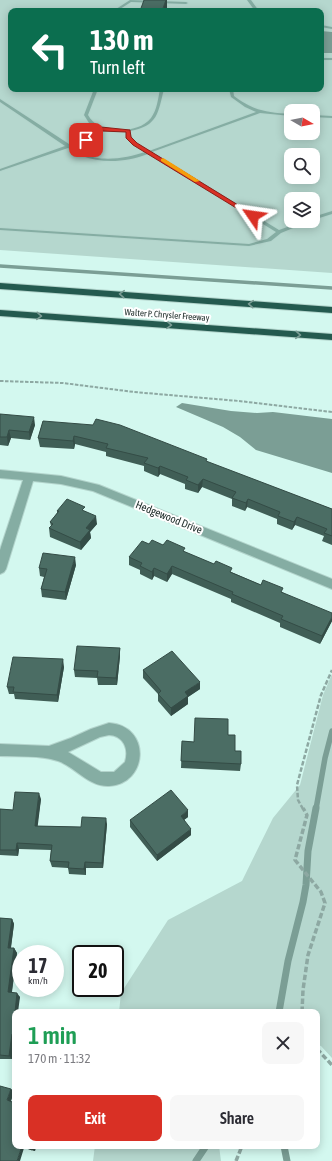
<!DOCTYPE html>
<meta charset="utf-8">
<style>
body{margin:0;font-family:"Asap Condensed",sans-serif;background:#f7f7f7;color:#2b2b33;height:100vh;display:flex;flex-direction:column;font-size:15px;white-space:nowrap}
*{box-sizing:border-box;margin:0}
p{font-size:13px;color:#7c7c81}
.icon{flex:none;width:22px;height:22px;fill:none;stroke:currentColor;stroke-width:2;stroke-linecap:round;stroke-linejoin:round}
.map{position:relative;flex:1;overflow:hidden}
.details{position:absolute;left:12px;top:1009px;width:308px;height:140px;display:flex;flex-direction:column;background:#fff;border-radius:8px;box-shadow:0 2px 10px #0003}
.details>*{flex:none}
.hud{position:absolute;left:8px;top:8px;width:316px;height:84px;border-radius:8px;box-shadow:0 2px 10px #0003;background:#0b6e4f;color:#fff;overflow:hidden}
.needle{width:26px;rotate:99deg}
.controls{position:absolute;left:284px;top:104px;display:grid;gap:8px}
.controls a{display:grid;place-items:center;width:36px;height:36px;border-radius:8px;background:#fff;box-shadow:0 2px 10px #0003;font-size:20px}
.speed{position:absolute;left:12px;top:945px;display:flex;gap:8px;font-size:20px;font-weight:700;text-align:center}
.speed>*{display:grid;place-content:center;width:52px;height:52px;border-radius:50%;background:#fff;box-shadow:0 2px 10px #0003;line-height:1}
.speed small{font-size:10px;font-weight:400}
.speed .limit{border:2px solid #111;border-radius:6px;background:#fff;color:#111}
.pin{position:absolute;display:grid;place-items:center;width:34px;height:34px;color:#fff;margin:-17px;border-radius:8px;box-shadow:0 2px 6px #0006}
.me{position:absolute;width:44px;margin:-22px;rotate:302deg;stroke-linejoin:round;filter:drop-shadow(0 0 3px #0008)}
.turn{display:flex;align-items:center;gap:14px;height:84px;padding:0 16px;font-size:18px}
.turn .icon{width:52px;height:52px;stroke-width:2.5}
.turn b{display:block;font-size:28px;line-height:34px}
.round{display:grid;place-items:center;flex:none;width:42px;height:42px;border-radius:8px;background:#f7f7f7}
.overview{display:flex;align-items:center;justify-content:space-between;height:68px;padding:0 16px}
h1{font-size:24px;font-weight:600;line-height:30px;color:#1e9e55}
.button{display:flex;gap:8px;margin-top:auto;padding:8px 16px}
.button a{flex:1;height:46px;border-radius:8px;background:#d93025;color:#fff;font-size:16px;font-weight:600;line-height:46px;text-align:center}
.button a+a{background:#f7f7f7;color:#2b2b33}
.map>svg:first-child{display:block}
</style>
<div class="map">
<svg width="332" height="1161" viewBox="0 0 332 1161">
<rect width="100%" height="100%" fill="#d3f8ef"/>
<path fill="#b5d7ce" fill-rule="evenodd" d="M 0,0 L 332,0 L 332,273 L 0,250 ZM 11,11 L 321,11 L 321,89 L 11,89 ZM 291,111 L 313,111 L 313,133 L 291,133 ZM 291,155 L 313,155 L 313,177 L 291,177 ZM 291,199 L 313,199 L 313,221 L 291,221 Z
M 332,674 L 332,1058 L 321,1046 L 317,1045 L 317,1012 L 119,1012 L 121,993 L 168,920 L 242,881 L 273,818 L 300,785 L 323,695 Z
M 95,1146 L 219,1146 L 221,1161 L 93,1161 Z"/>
<path fill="#7b9e95" d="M 321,31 L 332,32 L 332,53 L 321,53 Z
M 182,403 L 231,411 L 257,413 L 273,412 L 332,419 L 332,473 L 256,450 L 240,437 L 223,427 L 176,407 Z"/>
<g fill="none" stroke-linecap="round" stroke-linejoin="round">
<path stroke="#7b9e95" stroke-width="3.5" d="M 0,266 L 332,288"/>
<path stroke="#7b9e95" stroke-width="5.5" d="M 316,809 L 325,758 L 332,731"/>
<path stroke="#7b9e95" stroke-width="7" d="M 279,1012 L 288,961 L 303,902 L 306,885 L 308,851 L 316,808
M 284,1146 L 287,1161
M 196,1161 L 206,1146"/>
<defs>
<path id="lane" d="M 130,0 L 186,2 L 188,3 L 186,4 L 131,2 L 117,11 L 113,11 Z
M 247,0 L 251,0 L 259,11 L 255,11 Z
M 321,25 L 332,27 L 332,29 L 321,27 Z
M 321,58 L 332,58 L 332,60 L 321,60 Z
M 94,89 L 98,89 L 88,115 C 91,120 94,123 99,126 C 113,133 140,132 151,118 C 157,110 158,99 160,89 L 164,89 C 158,113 158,126 130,131 C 132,143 140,145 149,151 L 256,112 L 245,107 L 231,97 L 229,89 L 233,89 L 234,96 C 254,111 266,112 291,114 L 291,116 L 260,113 L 152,152 L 279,230 L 304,221 L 310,221 L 281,233 L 271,241 L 249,246 L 0,230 L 0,228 L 249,244 L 267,239 L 276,232 L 148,154 C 127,162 103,164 82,156 C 77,154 72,150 68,148 L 0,171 L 0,169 L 65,146 L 0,102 L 0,99 L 69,144 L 95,134 L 99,129 L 89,123 L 84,115 ZM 102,130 L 116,132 L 126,132 C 128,143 136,147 145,152 C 127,158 100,163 83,153 C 79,152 75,149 72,146 L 97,136 Z
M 313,115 L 332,116 L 332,118 L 313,117 Z
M 332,211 L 332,214 L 313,220 L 313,217 Z"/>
<path id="street" d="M 0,470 L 61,476 L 99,485 L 332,579 L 332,589 L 93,491 L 61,484 L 33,481 L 6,569 L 4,572 L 0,574 L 0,550 L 23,480 L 0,478 Z
M 109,723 C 152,726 148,784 109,786 C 89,787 75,767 58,761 C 39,755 19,757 0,756 L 0,744 L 49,746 L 71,738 L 91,729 ZM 109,735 C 124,736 129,749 125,762 L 114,772 L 101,772 L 68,752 L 100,737 Z"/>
<path id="highway" d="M 0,283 L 332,307 L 332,313 L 0,289 Z
M 0,310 L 332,334 L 332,340 L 0,316 Z"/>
</defs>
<use href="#lane" stroke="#b3d4cc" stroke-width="2"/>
<use href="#street" stroke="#b3d4cc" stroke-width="2"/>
<use href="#highway" stroke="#b3d4cc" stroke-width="2"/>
<path stroke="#8da8a2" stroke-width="2" stroke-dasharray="3.5 1.5" stroke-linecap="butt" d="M 0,381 L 63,383 L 134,392 L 239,401 L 332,412"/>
<path stroke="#8da8a2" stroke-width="2.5" stroke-dasharray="4.5 2" stroke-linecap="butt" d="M 303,809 L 298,800 L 297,785 L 321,695 L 332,670"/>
<path stroke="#8da8a2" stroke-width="3.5" stroke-dasharray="5.5 2.5" stroke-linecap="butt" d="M 302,1012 L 303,990 L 308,955 L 325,903 L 321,892 L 295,860 L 307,815 L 303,808
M 317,1049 L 332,1065
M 236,1161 L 242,1146"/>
<use href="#lane" fill="#85ada3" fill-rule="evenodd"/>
<use href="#street" fill="#85ada3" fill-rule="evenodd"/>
<use href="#highway" fill="#245a4f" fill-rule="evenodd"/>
</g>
<path fill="#405e56" d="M 0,414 L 35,425 L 30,440 L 11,438 L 8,446 L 0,445 Z
M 43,421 L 207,462 L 332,509 L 332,545 L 322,541 L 324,536 L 295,525 L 292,530 L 277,524 L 277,519 L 247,507 L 245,511 L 232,506 L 232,499 L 202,487 L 198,493 L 185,489 L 185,484 L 160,474 L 158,477 L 144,471 L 144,466 L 106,456 L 106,452 L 75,444 L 74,449 L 40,447 L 38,438 Z
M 57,511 L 85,511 L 97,524 L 90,532 L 91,538 L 81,550 L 50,537 L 49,528 L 51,526 L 50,522 L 57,513 Z
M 149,544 L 163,545 L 185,552 L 261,585 L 282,592 L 332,621 L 320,644 L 280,627 L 280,623 L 231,602 L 231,599 L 172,574 L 167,582 L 154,576 L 152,580 L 140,574 L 140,570 L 129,565 L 129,557 Z
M 76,565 L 66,600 L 42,597 L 41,589 L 44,577 L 40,576 L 39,568 Z
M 120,648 L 120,656 L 117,685 L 98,685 L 97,678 L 75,677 L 74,670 Z
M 64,667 L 58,702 L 15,699 L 14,694 L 9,694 L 7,687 Z
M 143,670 L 200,689 L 188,697 L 188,704 L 171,716 L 158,701 L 158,694 L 143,678 Z
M 228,735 L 241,764 L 240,771 L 181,768 L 182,741 L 194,742 Z
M 41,799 L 37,826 L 81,827 L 107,824 L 103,868 L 86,868 L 86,875 L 69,874 L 68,868 L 52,867 L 50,861 L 51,850 L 19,849 L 18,856 L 0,855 L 0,809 L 13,810 Z
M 188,817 L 184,820 L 191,835 L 157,861 L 130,827 L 130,820 Z
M 0,918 L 12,919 L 14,924 L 11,948 L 14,948 L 17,953 L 12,992 L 20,997 L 15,1012 L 15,1037 L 12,1059 L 0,1059 Z
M 11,1089 L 14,1092 L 11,1101 L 15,1146 L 36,1146 L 35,1151 L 24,1148 L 0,1161 Z"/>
<path fill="#344c46" d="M 166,0 L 167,0 L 167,8 L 166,11 L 162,11 Z
M 34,417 L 35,425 L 30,440 L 29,432 Z
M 9,430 L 11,438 L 8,446 L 7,437 Z
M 74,436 L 75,444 L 74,449 L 73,441 Z
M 160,466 L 160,474 L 158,477 L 158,468 Z
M 203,479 L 202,487 L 198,493 L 198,485 Z
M 248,499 L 247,507 L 245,511 L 246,503 Z
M 96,516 L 97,524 L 90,532 L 91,538 L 81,550 L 80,542 L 86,528 Z
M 297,517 L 295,525 L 292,530 L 294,522 Z
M 75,557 L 76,565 L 66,600 L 65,592 Z
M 172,566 L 172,574 L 167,582 L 167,574 Z
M 154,568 L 154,576 L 152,580 L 152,572 Z
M 332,617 L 332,621 L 320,644 L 322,636 Z
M 120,648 L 120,656 L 117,685 L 116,678 Z
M 63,659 L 64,667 L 58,702 L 57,695 Z
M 200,682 L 200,689 L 188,697 L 188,704 L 171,716 L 171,708 L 185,692 Z
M 39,793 L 41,799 L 37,832 L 35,826 Z
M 188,810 L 188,817 L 181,822 L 181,816 Z
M 106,818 L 107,824 L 103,868 L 102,863 Z
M 191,829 L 191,835 L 157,861 L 157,855 Z
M 17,843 L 19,849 L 18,856 L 16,850 Z
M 85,862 L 86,868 L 86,875 L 84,869 Z
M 12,919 L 14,924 L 10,953 L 8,948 Z
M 14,948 L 17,953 L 11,997 L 8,992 Z
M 17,993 L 20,997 L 18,1012 L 15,1012 Z
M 12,1034 L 15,1037 L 12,1059 L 9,1056 Z
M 11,1089 L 14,1092 L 10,1103 L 7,1100 Z
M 22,1146 L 24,1148 L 20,1161 L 17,1161 Z
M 34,1146 L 36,1146 L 35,1151 L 32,1150 Z"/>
<path fill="#4b6d64" stroke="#344c46" d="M 144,0 L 166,0 L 162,11 L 140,11 Z
M 117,10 L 139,11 L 116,11 Z
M 0,414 L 34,417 L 29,432 L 9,430 L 7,437 L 0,437 Z
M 96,419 L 120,425 L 207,459 L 206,461 L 332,509 L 332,536 L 324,533 L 327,529 L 297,517 L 294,522 L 278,516 L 280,512 L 248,499 L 246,503 L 232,498 L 236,492 L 203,479 L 198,485 L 186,480 L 188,477 L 160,466 L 158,468 L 144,463 L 148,458 L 106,448 L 108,444 L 74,436 L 73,441 L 38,438 L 43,421 L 93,425 Z
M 67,499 L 85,507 L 82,510 L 96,516 L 86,528 L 90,530 L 80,542 L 49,528 L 53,524 L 50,522 L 59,511 L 57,511 Z
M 152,540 L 163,545 L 167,540 L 185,548 L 183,551 L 214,564 L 216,561 L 232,568 L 230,572 L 261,585 L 263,580 L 283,588 L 281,592 L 332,613 L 332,617 L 322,636 L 281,619 L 283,616 L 232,594 L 233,592 L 172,566 L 167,574 L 154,568 L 152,572 L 140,566 L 142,563 L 129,557 L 142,541 L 149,544 Z
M 43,553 L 75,557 L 65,592 L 41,589 L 47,569 L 39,568 Z
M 77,646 L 120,648 L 116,678 L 97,677 L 98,671 L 74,670 Z
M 172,651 L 200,682 L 185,692 L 188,696 L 171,708 L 158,694 L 161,691 L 143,670 Z
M 13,657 L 63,659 L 57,695 L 13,692 L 14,687 L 7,687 Z
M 195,718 L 228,719 L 228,735 L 235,735 L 235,751 L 241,751 L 241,764 L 181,761 L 182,741 L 194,742 Z
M 171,790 L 188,810 L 181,816 L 191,829 L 157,855 L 130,820 Z
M 15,792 L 39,793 L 35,826 L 81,827 L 82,817 L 106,818 L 102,863 L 85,862 L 84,869 L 68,868 L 69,862 L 50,861 L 52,845 L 17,843 L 16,850 L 0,850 L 0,809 L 13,810 Z
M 0,918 L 12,919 L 8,948 L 14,948 L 8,992 L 17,993 L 15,1012 L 21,1012 L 15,1012 L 15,1034 L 12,1034 L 9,1056 L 0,1055 Z
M 0,1086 L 11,1089 L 7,1100 L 15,1103 L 15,1146 L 22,1146 L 17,1161 L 0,1161 Z
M 22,1146 L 34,1146 L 32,1150 Z"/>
<defs><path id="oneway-chevron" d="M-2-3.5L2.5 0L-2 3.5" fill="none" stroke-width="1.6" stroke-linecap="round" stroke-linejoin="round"/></defs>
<g stroke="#7c9c95">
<use href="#oneway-chevron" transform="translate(122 294) rotate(-176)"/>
<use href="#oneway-chevron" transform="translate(251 304) rotate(-176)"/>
<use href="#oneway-chevron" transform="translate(39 316) rotate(4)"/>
<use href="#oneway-chevron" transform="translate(169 325) rotate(4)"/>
<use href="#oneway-chevron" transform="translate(298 335) rotate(4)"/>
</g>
<path fill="#d93025" stroke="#8d1f18" d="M 101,127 L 130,130 L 131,137 L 137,143 L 256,216 L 251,217 L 133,145 L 126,138 L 126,132 L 102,131 C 98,136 91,142 84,141 L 84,139 L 95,134 Z"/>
<path fill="#f59e0b" d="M 163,158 L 165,159 L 200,181 L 195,182 L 161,161 L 161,159 Z"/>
<g text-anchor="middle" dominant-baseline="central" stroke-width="4" stroke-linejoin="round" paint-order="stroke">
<g font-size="9" fill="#212f2c" stroke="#fff">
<text transform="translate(167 315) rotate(4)">Walter P. Chrysler Freeway</text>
</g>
<g font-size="11" fill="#212f2c" stroke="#fff">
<text transform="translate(169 517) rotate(22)">Hedgewood Drive</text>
</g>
</g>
</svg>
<div class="controls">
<a><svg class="needle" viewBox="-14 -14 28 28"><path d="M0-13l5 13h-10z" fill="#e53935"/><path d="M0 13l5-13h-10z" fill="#7c7c81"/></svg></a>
<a><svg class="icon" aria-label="search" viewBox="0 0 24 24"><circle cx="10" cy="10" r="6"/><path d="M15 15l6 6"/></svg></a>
<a><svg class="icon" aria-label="layers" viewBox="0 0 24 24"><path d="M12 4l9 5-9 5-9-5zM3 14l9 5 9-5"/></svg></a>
</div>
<div class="speed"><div>17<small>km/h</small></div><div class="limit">20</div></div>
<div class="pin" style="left:86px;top:140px;background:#d93025"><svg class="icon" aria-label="arrive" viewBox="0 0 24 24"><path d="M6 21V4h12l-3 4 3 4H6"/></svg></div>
<svg class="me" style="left:253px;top:216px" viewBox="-20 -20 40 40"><path d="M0-17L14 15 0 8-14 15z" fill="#d93025" stroke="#fff" stroke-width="4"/></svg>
<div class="hud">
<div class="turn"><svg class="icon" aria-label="left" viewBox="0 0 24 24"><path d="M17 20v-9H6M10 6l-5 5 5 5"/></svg><div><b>130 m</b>Turn left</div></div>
</div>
<section class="details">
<div class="overview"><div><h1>1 min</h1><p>170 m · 11:32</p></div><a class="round"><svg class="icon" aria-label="close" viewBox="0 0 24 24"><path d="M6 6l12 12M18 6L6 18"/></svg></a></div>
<div class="button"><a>Exit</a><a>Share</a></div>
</section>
</div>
